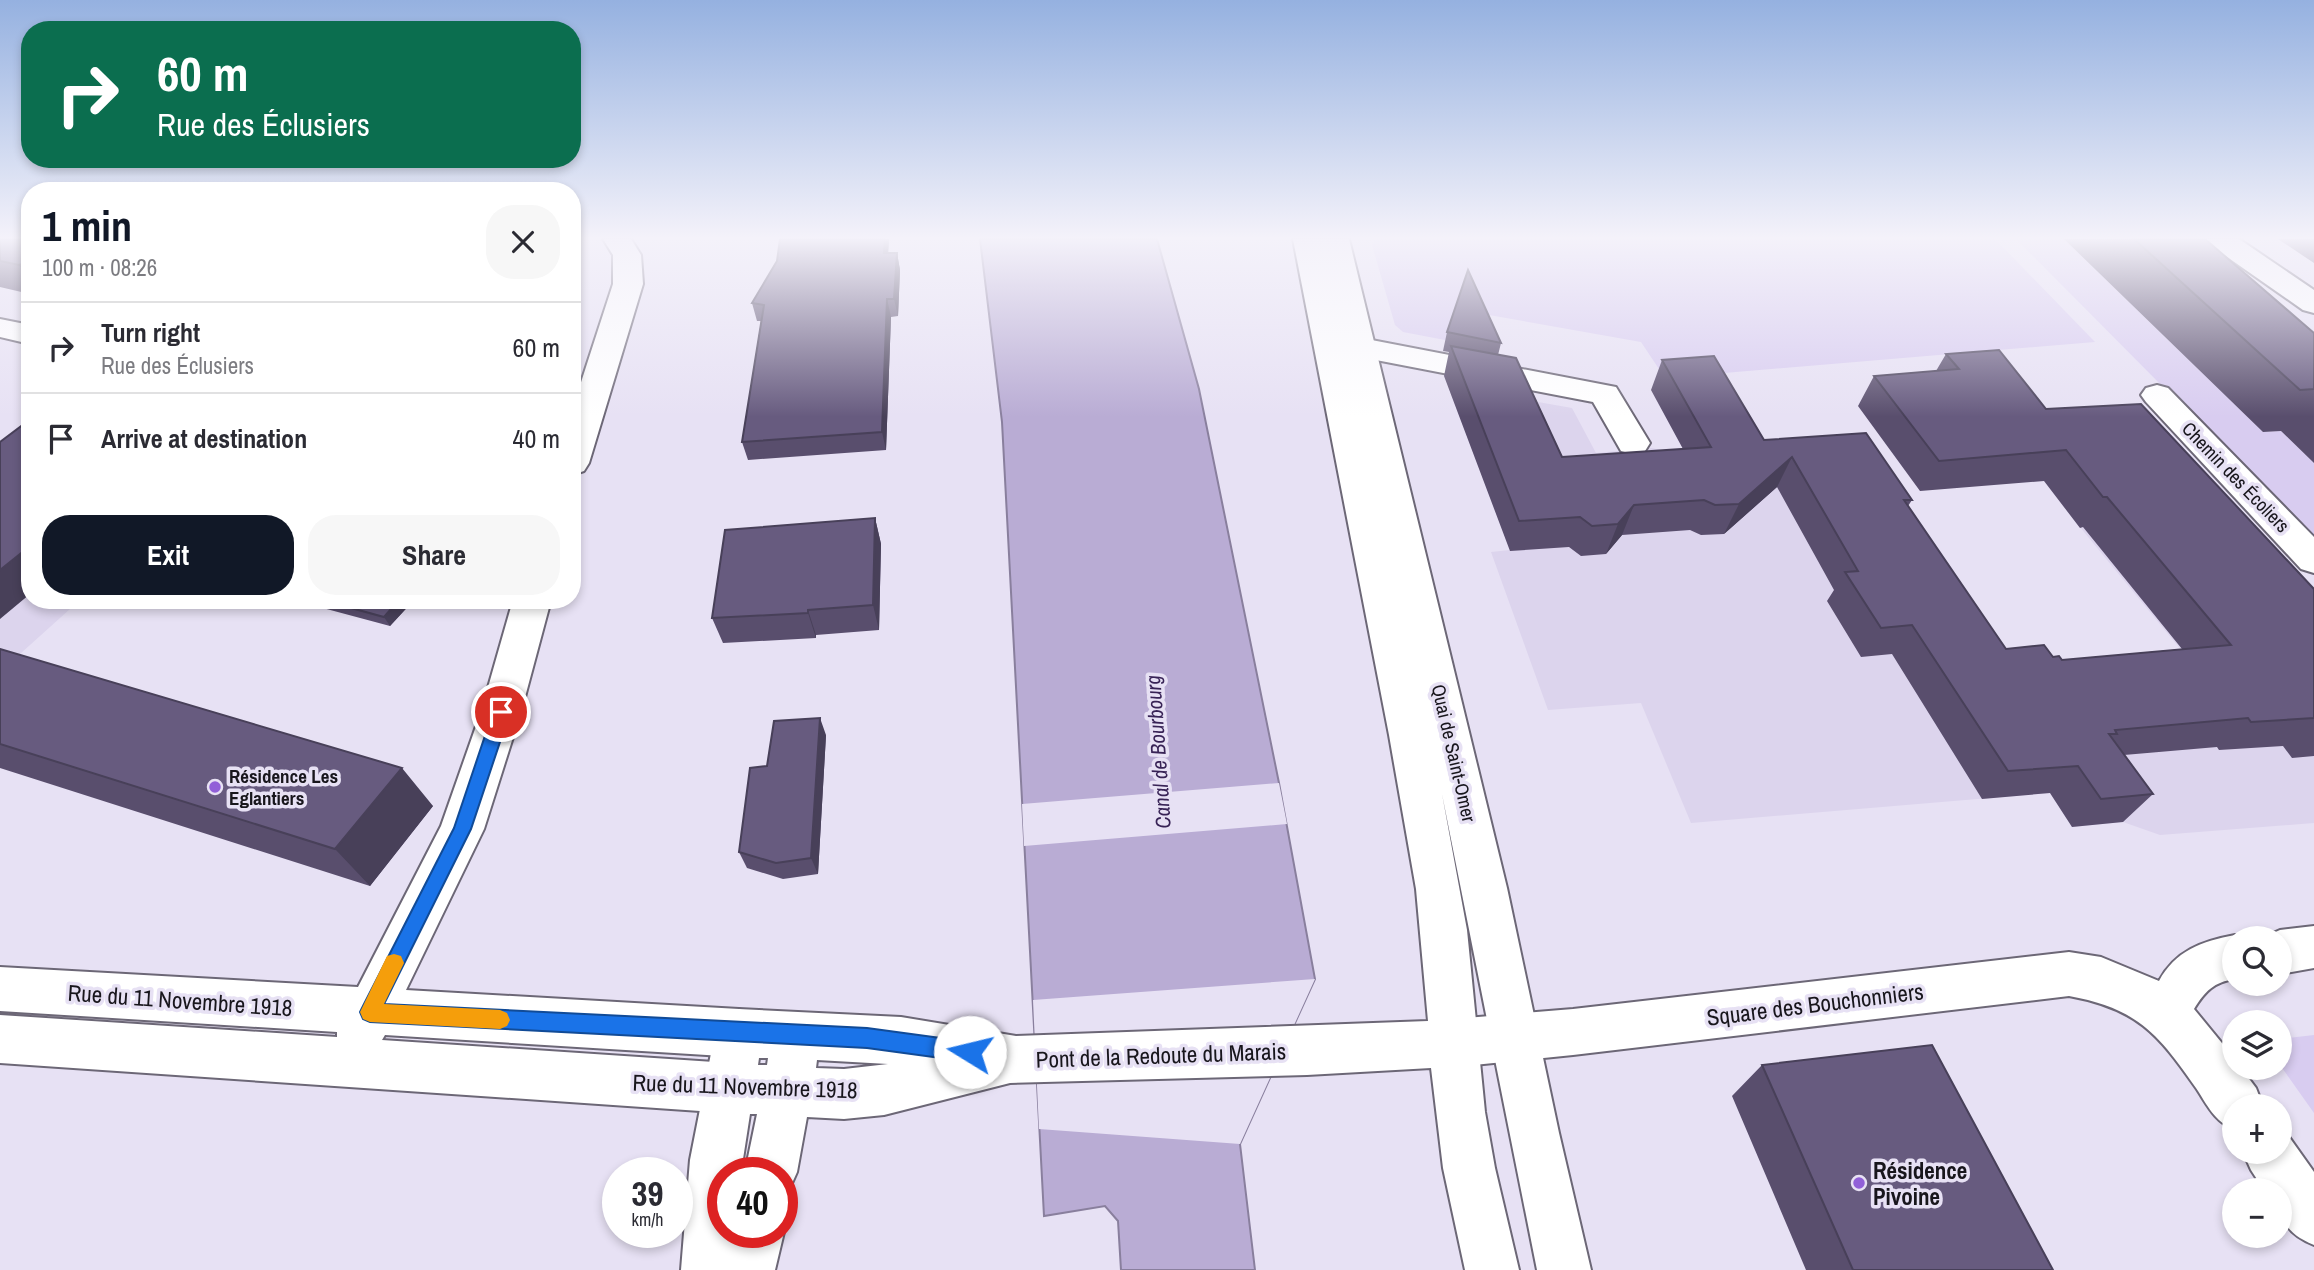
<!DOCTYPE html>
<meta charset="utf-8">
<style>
body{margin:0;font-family:"Archivo Narrow",sans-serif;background:#f7f7f7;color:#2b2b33;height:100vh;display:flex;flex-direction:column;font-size:26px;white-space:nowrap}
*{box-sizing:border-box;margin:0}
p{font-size:23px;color:#7c7c81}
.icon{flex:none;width:38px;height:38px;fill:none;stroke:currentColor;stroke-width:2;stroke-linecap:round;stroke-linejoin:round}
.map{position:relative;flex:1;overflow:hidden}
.drawer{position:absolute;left:21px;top:182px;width:560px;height:427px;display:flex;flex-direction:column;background:#fff;border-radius:28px;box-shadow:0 4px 10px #0003}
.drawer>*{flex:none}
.guide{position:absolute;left:21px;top:21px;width:560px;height:147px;border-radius:28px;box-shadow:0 4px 10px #0003;background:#0b6e4f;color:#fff;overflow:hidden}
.controls{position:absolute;left:2222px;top:926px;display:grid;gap:14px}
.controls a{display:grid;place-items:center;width:70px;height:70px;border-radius:50%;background:#fff;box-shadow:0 4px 10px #0003;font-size:35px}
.speed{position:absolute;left:602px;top:1157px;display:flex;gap:14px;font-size:35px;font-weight:700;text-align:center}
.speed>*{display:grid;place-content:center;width:91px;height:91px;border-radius:50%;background:#fff;box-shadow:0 4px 10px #0003;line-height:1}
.speed small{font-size:18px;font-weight:400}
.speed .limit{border:10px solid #d22;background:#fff;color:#111}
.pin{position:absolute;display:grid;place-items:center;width:60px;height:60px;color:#fff;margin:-30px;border:4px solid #fff;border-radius:50%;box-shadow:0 2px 7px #0007}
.me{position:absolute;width:77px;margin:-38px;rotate:279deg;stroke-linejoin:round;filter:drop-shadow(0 0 5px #0008)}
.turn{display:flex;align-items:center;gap:24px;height:147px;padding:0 21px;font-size:32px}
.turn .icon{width:91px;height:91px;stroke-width:2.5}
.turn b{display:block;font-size:49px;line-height:60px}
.round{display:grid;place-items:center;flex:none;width:74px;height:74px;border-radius:28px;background:#f7f7f7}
.head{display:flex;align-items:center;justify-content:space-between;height:119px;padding:0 21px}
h1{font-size:42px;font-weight:800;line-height:52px;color:#111827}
.button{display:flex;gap:14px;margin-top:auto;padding:14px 21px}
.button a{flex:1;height:80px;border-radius:28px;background:#111827;color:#fff;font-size:28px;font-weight:800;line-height:80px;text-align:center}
.button a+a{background:#f7f7f7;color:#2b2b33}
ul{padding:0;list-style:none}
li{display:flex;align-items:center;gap:21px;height:91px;padding:0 21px;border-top:2px solid #e1e1e2}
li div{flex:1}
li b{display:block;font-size:26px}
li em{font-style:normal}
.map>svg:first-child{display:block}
</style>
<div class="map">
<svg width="2314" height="1270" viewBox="0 0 2314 1270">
<rect width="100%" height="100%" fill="#e7e1f4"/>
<path fill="#dcd4ed" d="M 1448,386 L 1572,408 L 1596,453 L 1652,448 L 1686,456 L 1844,463 L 1987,684 L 2201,674 L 2075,521 L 2187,511 L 2314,653 L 2314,823 L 2160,835 L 2123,822 L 2072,827 L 2050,793 L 1691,823 L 1641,703 L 1548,710 L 1491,552 L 1510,550 Z
M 30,450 L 30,600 L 80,600 L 0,672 L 0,464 Z"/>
<path fill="#d8ccf0" d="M 1375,239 L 1995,239 L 2095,342 L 1665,378 L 1641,342 L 1472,312 L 1445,340 L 1403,332 L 1395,325 L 1372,245 Z
M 2016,239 L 2064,239 L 2263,432 L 2281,431 L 2314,463 L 2314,539 Z
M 2314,1035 L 2314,1113 L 2280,1065 L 2280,1039 Z"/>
<path fill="#b9acd4" stroke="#897f9d" stroke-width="2" d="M 980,239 L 1157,239 L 1199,389 L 1279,783 L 1315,979 L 1240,1144 L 1255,1270 L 1121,1270 L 1118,1221 L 1105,1206 L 1044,1216 L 1002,422 Z"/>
<path fill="#e7e1f4" d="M 1279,783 L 1287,824 L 1024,846 L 1022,804 Z
M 1315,979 L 1240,1144 L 1039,1129 L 1033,1000 Z"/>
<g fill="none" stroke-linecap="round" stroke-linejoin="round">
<defs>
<path id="street" d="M 603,239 L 631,239 L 641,255 L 643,284 L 589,463 L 584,471 L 572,475 L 572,410 L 613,284 L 613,255 Z
M 0,319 L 30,325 L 30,344 L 0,337 Z
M 1330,332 L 1616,387 L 1650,443 L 1645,451 L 1633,454 L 1621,451 L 1593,402 L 1319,349 L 1314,342 L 1319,335 Z
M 2157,385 L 2168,388 L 2314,537 L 2314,573 L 2301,569 L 2146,402 L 2141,395 L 2146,388 Z
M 513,600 L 551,600 L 521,712 L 484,829 L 406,990 L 739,1009 L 756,1016 L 763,1033 L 756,1050 L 739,1057 L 385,1035 L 382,1040 L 729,1063 L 747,1070 L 754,1088 L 747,1106 L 729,1113 L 0,1063 L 0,1015 L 337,1037 L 337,1032 L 0,1011 L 0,967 L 358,987 L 441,826 L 481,712 Z
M 2314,926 L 2314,968 L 2280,974 L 2280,938 L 2264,937 L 2280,930 Z
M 2235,935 L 2242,938 L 2235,938 L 2235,979 C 2214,982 2205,991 2194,1009 L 2235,1059 L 2235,1068 L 2241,1068 L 2256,1088 L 2263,1106 L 2235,1106 L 2235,1130 C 2214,1121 2208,1106 2196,1088 C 2158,1033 2136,1008 2069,996 L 1573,1055 L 1454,1067 L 1437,1060 L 1430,1043 L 1437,1026 L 1454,1019 L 1573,1009 L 2069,952 L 2101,957 L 2159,981 C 2175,951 2202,941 2235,935 Z
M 2280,1131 L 2287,1134 L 2314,1172 L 2314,1245 C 2285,1233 2280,1220 2280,1190 L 2264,1190 L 2251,1170 L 2243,1152 L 2280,1152 Z"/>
<path id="secondary" d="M 1293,239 L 1349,239 L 1507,888 L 1559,1133 L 1591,1270 L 1537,1270 L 1442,794 L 1467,930 L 1485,1112 L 1495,1168 L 1519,1270 L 1465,1270 L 1443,1168 L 1431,1068 L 1307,1075 L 1010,1083 L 884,1115 L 844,1119 L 807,1117 L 797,1172 L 789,1190 L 782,1193 L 782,1172 L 745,1172 L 757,1114 L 750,1114 L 741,1172 L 723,1172 L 723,1232 L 782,1232 L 782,1228 L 784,1232 L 775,1270 L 681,1270 L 690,1160 L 715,1033 L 722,1016 L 739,1009 L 901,1017 L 1016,1036 L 1428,1021 L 1416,889 L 1389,735 ZM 759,1058 L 768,1058 L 767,1065 L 758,1065 ZM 817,1060 L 888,1064 L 844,1069 L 816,1068 Z
M 2206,239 L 2239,239 L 2314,290 L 2314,313 L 2303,310 L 2210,245 Z"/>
</defs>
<use href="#street" stroke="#6c6776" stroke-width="4"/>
<use href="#secondary" stroke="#6c6776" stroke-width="4"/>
<use href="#street" fill="#fff" fill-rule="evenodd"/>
<use href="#secondary" fill="#fff" fill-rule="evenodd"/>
</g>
<path fill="#594e6d" d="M 0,239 L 30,239 L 30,294 L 0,287 Z
M 889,239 L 888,253 L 897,253 L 900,270 L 898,316 L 891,317 L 886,450 L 748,460 L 742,442 L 761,321 L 757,321 L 752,303 Z
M 2064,239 L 2205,239 L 2314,333 L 2314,463 L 2281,431 L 2263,432 Z
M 2278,239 L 2314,239 L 2314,263 Z
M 1447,332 L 1501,343 L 1498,355 L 1562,457 L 1683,449 L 1651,390 L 1662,360 L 1764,440 L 1912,500 L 1908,506 L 2006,649 L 2053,657 L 2062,660 L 2182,649 L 2083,527 L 2080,528 L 2044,481 L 1920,491 L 1858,406 L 1874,376 L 1936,371 L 1946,354 L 2046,409 L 2314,589 L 2314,756 L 2292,758 L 2283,746 L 2219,750 L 2217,747 L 2124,755 L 2153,794 L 2123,822 L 2072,827 L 2050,793 L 1982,799 L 1892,654 L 1861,657 L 1827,601 L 1834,590 L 1777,487 L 1724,534 L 1701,535 L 1690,530 L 1622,535 L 1606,554 L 1581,556 L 1569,547 L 1510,551 L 1444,376 L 1449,352 L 1443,351 Z
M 875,518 L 881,544 L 879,630 L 816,635 L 816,638 L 723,643 L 712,618 Z
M 293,600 L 414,600 L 390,626 Z
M 0,649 L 433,806 L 370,886 L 0,768 Z
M 826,735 L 818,874 L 783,879 L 747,868 L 739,852 L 767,766 Z
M 1762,1065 L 2053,1270 L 1806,1270 L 1732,1096 Z"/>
<path fill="#484059" d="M 885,239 L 889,239 L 887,271 L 884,253 Z
M 897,253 L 900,270 L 898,316 L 894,299 Z
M 30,262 L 30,279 L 19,265 Z
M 887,299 L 891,317 L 886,450 L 882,432 Z
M 1792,457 L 1777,487 L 1724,534 L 1739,504 Z
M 1634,505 L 1622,535 L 1606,554 L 1618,524 Z
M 875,518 L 881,544 L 879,630 L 873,605 Z
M 30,546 L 30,594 L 0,619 L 0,570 Z
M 399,600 L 414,600 L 390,626 L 384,617 Z
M 808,610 L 816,635 L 816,638 L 808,613 Z
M 820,718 L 826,735 L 818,874 L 811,858 Z
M 402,768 L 433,806 L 370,886 L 335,849 Z"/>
<path fill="#675b7f" stroke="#484059" stroke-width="2" d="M 0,239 L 30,239 L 30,262 L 19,265 L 0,261 Z
M 780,239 L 885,239 L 884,253 L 897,253 L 894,299 L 887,299 L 882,432 L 742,442 L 764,305 L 752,303 L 777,261 Z
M 2134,239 L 2205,239 L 2314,333 L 2314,389 L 2300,390 Z
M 1468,270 L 1501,343 L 1447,332 Z
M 1451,346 L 1516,358 L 1562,457 L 1711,447 L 1662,360 L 1714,356 L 1764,440 L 1866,433 L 1912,500 L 1904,500 L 2006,649 L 2044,645 L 2053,657 L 2059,656 L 2062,660 L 2231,645 L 2107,497 L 2103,497 L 2066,450 L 1939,461 L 1874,376 L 1959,369 L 1946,354 L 1999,350 L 2046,409 L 2141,404 L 2314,589 L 2314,718 L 2251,722 L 2248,718 L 2115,730 L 2117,734 L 2109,734 L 2153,794 L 2101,799 L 2078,766 L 2008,771 L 1912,625 L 1881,628 L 1845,572 L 1858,571 L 1792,457 L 1739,504 L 1715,505 L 1704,500 L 1634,505 L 1618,524 L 1592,526 L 1580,517 L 1519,521 Z
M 28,421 L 30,422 L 30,484 L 28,486 L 30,486 L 30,546 L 0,570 L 0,442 Z
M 875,518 L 873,605 L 808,610 L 808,613 L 712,618 L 725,530 Z
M 322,600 L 399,600 L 384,617 Z
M 0,649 L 402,768 L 335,849 L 0,744 Z
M 820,718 L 811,858 L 776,863 L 739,852 L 750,768 L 767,766 L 774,721 Z
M 1932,1045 L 2053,1270 L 1853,1270 L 1762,1065 Z"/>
<linearGradient id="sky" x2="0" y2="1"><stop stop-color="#95b1e0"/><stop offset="0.57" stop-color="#f4f2fa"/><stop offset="1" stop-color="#f4f2fa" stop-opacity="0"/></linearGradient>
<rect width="2314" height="417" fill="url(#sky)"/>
<path fill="#1a73e8" stroke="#114b97" stroke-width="2" d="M 501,706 L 507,708 L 510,712 L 471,829 L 384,1004 L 867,1028 L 970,1042 L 977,1045 L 980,1052 L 977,1059 L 970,1062 L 867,1048 L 370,1022 L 363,1019 L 360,1012 L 363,1006 L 454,828 L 493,712 L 495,708 Z"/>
<path fill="#f59e0b" d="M 394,954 L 401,956 L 404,963 L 384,1004 L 500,1010 L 507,1013 L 510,1020 L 507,1026 L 500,1029 L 370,1022 L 363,1019 L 360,1012 L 363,1006 L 387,956 Z"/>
<g fill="#915fd8" stroke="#e7e1f4" stroke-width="2.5">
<circle cx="215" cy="787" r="7"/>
<circle cx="1859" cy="1183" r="7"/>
</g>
<g text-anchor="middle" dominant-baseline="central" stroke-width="7" stroke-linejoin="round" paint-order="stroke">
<g font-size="19" fill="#18161c" stroke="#e7e1f4">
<text transform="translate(2236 477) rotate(46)">Chemin des Écoliers</text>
<text transform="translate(1454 753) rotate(77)">Quai de Saint-Omer</text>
</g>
<g font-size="19" font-weight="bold" fill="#18161c" stroke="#e7e1f4" text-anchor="start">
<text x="229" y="776">Résidence Les<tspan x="229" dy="22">Eglantiers</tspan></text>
</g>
<g font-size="21" font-style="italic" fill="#382356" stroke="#e7e1f4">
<text transform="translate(1158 752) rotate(-94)">Canal de Bourbourg</text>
</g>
<g font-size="23" fill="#18161c" stroke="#e7e1f4">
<text transform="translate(180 1000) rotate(4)">Rue du 11 Novembre 1918</text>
<text transform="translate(1815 1004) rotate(-7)">Square des Bouchonniers</text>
<text transform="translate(1161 1055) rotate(-2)">Pont de la Redoute du Marais</text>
<text transform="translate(745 1086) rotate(2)">Rue du 11 Novembre 1918</text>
</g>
<g font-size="23" font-weight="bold" fill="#18161c" stroke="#e7e1f4" text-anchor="start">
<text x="1873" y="1170">Résidence<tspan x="1873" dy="26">Pivoine</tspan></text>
</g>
</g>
</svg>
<div class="controls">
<a><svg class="icon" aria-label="search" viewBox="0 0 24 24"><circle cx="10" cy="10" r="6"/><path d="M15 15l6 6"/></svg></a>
<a><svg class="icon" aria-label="layers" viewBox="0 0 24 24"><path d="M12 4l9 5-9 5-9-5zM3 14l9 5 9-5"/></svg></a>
<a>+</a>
<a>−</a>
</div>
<div class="speed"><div>39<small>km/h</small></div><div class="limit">40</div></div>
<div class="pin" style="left:501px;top:712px;background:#d93025"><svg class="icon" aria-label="arrive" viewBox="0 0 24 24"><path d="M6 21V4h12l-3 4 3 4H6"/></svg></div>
<svg class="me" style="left:970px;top:1052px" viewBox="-20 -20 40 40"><circle r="19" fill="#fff"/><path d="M0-13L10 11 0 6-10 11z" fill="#1a73e8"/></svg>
<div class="guide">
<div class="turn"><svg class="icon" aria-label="right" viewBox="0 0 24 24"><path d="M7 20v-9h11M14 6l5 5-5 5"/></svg><div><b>60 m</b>Rue des Éclusiers</div></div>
</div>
<section class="drawer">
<div class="head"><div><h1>1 min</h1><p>100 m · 08:26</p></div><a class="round"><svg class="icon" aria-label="close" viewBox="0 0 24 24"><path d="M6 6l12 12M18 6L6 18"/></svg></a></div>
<ul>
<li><svg class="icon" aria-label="right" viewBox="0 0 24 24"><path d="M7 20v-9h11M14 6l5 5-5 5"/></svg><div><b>Turn right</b><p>Rue des Éclusiers</p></div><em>60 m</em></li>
<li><svg class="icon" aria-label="arrive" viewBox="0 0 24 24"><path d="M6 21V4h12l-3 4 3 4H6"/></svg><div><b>Arrive at destination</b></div><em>40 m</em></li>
</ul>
<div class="button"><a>Exit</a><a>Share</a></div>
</section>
</div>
